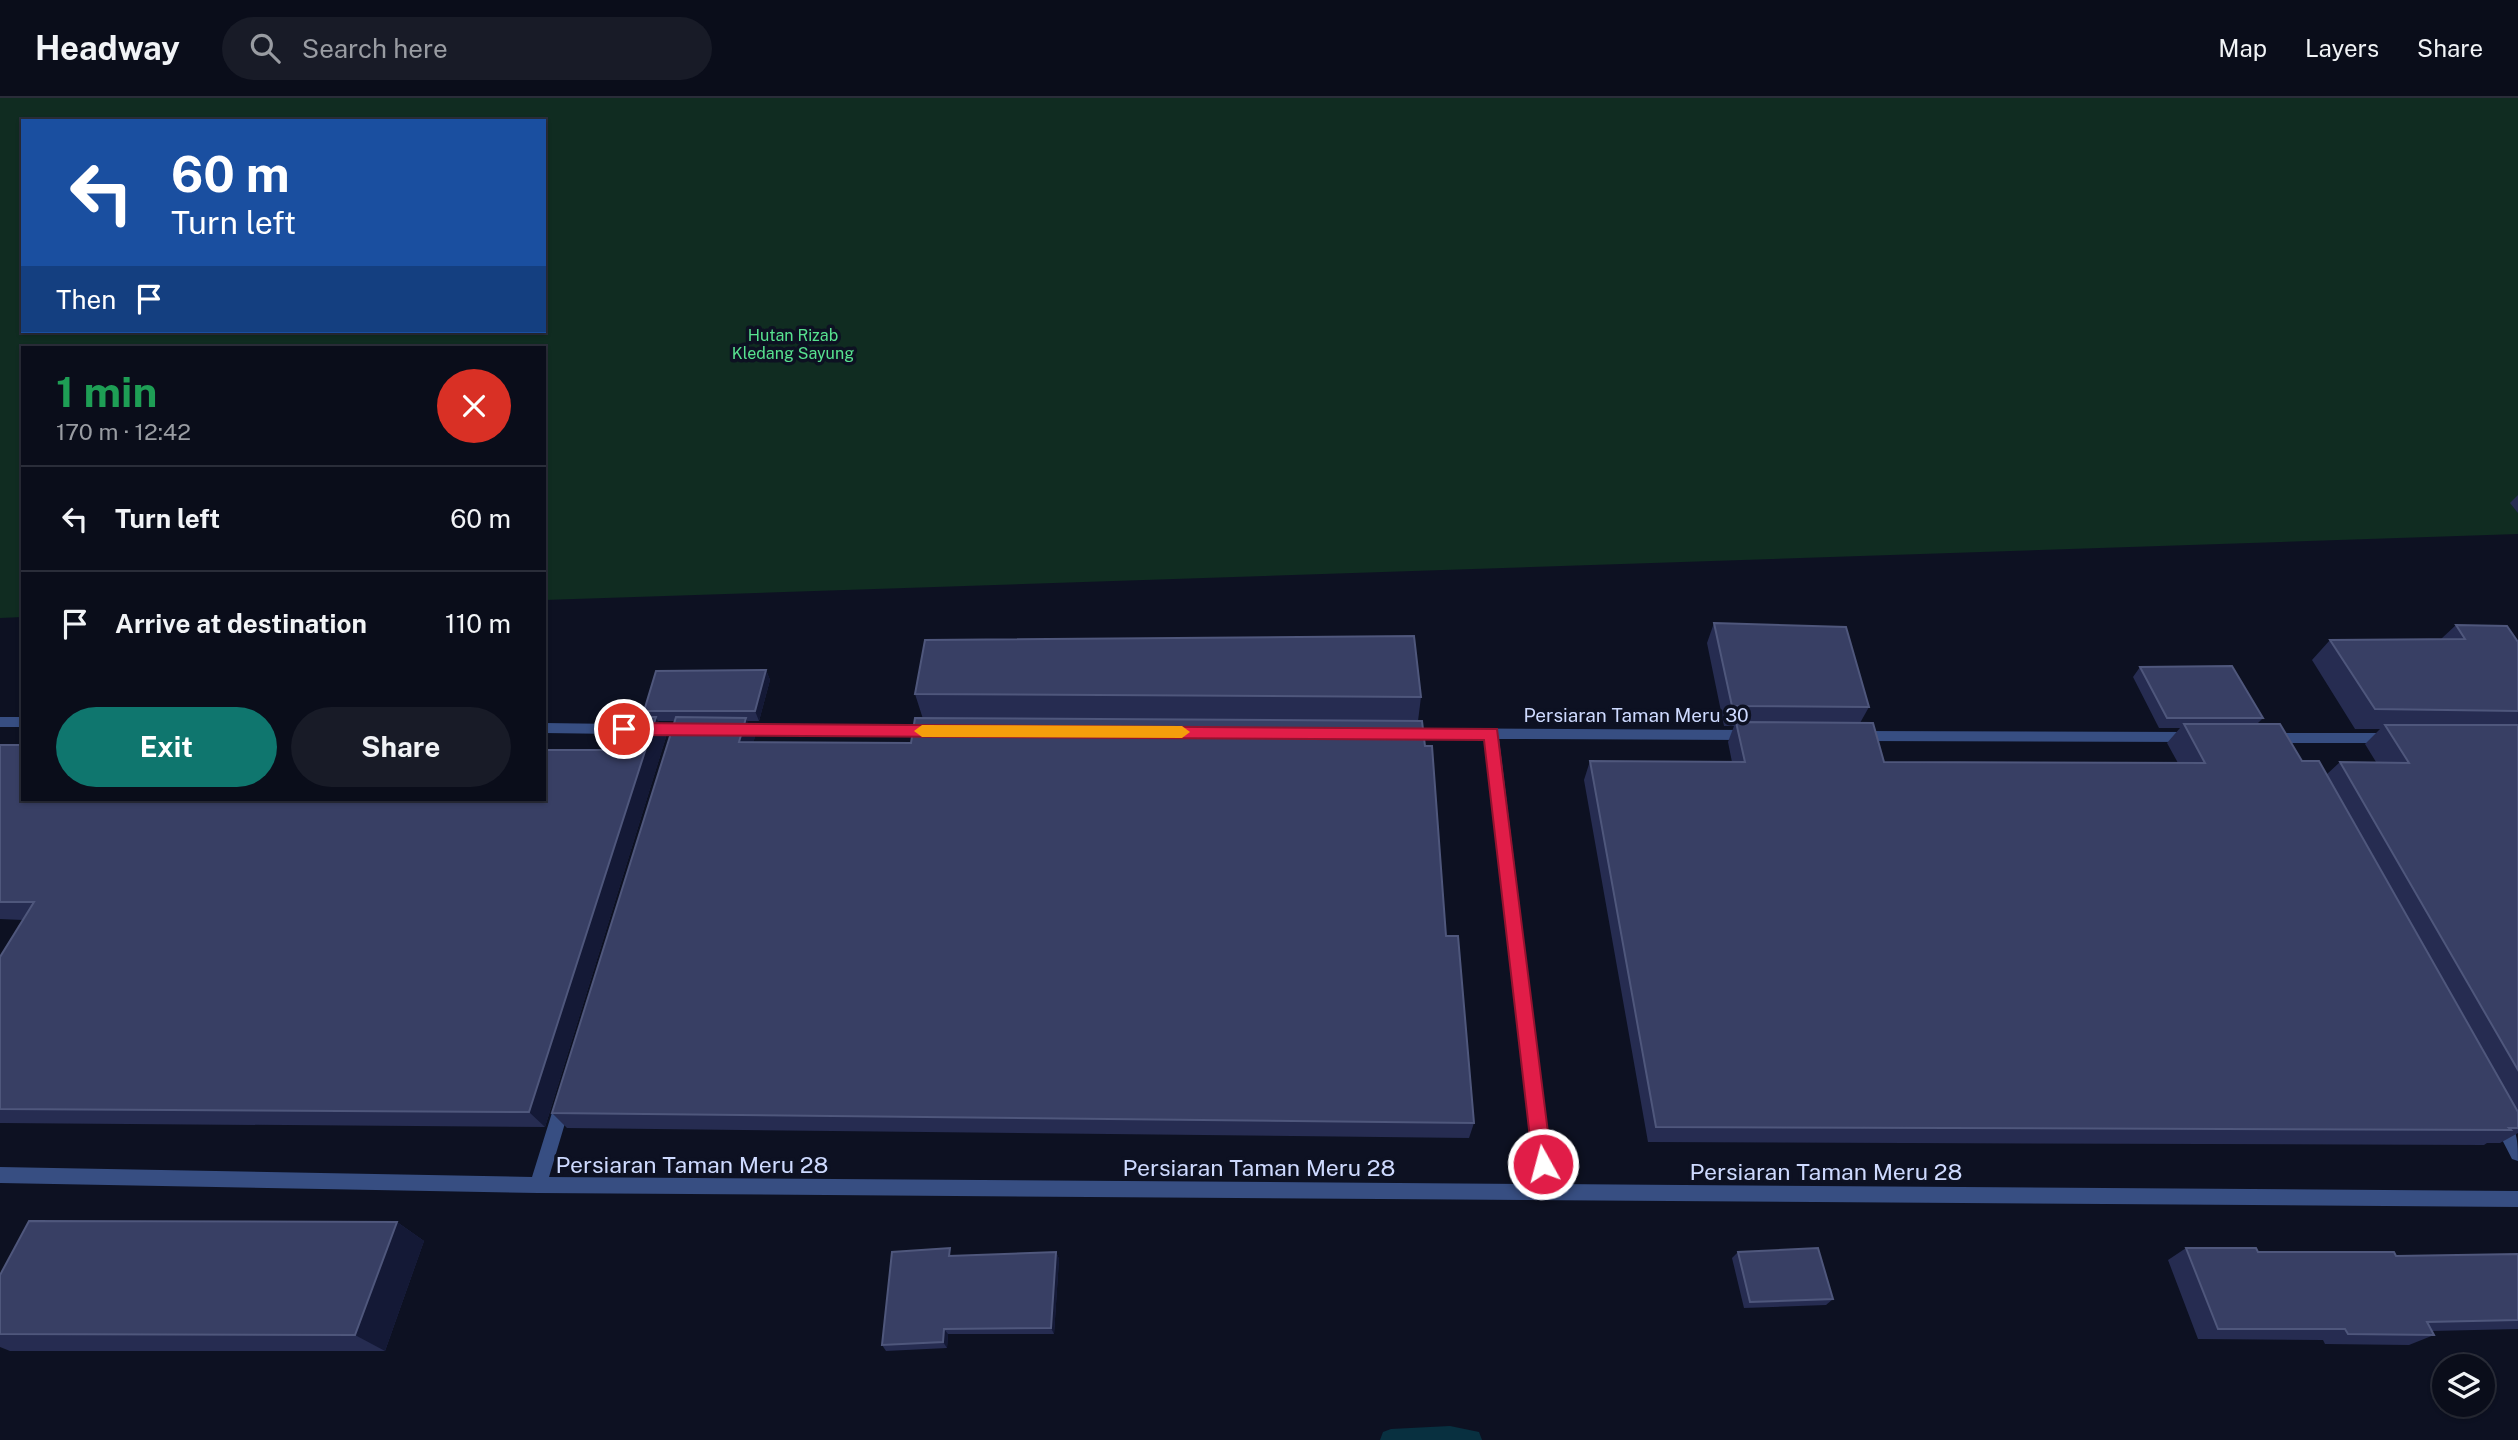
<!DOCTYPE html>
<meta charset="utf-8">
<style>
body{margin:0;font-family:"Public Sans",sans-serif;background:#181b27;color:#f1f3f6;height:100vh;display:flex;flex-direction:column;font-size:26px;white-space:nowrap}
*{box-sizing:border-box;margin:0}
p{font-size:23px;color:#999ca2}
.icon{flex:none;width:38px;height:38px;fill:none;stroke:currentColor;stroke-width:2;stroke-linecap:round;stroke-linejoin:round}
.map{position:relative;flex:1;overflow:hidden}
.drawer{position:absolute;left:21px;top:248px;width:525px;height:455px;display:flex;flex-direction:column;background:#0a0d1a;border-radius:0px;box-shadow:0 2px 5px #0004,0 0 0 2px #2a2d39}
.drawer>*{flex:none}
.banner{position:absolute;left:21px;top:21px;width:525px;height:214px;border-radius:0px;box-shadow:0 2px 5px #0004,0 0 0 2px #2a2d39;background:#1a4fa0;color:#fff;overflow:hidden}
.tools{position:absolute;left:2432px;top:1256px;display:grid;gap:14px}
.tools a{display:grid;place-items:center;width:63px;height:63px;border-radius:50%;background:#0a0d1a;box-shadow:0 2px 5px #0004,0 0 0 2px #2a2d39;font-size:35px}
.pin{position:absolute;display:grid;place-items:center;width:60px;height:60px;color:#fff;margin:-30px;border:4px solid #fff;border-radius:50%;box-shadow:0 2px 7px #0007}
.me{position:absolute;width:77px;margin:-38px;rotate:353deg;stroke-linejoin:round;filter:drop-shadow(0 0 5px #0008)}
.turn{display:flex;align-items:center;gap:24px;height:147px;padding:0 35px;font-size:32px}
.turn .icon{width:91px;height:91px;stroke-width:2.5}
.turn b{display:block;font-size:49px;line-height:60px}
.then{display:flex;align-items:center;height:66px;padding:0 35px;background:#0003;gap:14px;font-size:26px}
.round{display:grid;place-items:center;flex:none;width:74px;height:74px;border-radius:37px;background:#181b27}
.overview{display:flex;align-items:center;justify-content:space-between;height:119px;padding:0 35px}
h1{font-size:42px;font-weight:700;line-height:52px;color:#1e9e55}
.primary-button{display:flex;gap:14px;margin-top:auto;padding:14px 35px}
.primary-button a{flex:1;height:80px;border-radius:42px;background:#0f766e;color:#fff;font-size:28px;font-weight:700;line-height:80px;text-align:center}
.primary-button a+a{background:#181b27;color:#f1f3f6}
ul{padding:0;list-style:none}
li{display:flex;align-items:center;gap:21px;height:105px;padding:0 35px;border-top:2px solid #2a2d39}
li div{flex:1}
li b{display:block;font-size:26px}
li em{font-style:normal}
header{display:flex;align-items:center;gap:42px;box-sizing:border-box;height:98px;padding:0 35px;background:#0a0d1a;border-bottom:2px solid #2a2d39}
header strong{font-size:33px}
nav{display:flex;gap:38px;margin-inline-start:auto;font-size:24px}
.search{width:490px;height:63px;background:#181b27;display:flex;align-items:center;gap:18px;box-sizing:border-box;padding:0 24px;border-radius:38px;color:#999ca2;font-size:26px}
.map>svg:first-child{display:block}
</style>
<header>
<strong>Headway</strong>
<div class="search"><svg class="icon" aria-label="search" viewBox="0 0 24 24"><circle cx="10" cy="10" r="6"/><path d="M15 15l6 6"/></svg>Search here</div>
<nav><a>Map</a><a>Layers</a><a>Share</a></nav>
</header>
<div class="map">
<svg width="2518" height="1342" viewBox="0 0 2518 1342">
<rect width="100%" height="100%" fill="#0d1122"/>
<path fill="#102c21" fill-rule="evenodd" d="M 0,0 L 2518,0 L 2518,436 L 544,502 L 544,250 L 23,250 L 23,519 L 0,520 ZM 23,23 L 544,23 L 544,233 L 23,233 Z"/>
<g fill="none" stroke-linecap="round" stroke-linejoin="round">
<path fill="#083040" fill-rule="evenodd" d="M 1450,1328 L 1479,1334 L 1482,1342 L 1380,1342 L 1383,1334 L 1391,1331 Z"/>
<path fill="#374e82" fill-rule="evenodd" d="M 0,619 L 23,619 L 23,629 L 0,629 Z
M 544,625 L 690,627 L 697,632 L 690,637 L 544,635 Z
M 734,627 L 931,628 L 938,633 L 931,638 L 734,637 L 727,632 Z
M 1406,630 L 1747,632 L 1752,633 L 1754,637 L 1752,641 L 1747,642 L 1499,641 L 1554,1086 L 2518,1093 L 2518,1109 L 538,1095 L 0,1085 L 0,1069 L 532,1079 L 555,1005 L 557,999 L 563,997 L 569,999 L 571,1005 L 549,1079 L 1537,1086 L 1486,641 L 1406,640 L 1401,639 L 1399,635 L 1401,631 Z
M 1858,633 L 2191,634 L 2196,635 L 2198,639 L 2196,643 L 2191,644 L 1858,643 L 1853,642 L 1851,638 L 1853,634 Z
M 2271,635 L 2391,635 L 2396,636 L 2398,640 L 2396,644 L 2391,645 L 2271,645 L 2266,644 L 2264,640 L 2266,636 Z
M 2502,1018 C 2518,1025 2518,1047 2518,1063 L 2512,1061 L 2494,1026 L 2496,1020 Z"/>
</g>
<path fill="#262c51" d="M 2518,397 L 2518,415 L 2510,405 Z
M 1714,525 L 1869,609 L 1860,625 L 1884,664 L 2178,665 L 2167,645 L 2180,630 L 2159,630 L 2133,579 L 2140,569 L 2263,620 L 2257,626 L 2302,663 L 2326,677 L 2340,664 L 2376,664 L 2365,646 L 2380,631 L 2355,631 L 2312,562 L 2330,542 L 2441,541 L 2456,527 L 2518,544 L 2518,1035 L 2500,1045 L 2487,1045 L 2484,1047 L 1648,1044 L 1584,682 L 1590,663 L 1732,664 L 1728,644 L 1734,628 L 1724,628 L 1707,545 Z
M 766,572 L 770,582 L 759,623 L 747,623 L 755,639 L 753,644 L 911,645 L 923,621 L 915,596 L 1421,599 L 1418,623 L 1446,838 L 1474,1025 L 1469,1040 L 567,1030 L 552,1015 L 675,623 L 658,623 L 666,639 L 545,1029 L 0,1025 L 0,859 L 23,822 L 0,821 L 0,647 L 623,652 L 647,619 L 644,613 Z
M 397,1124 L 424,1143 L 385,1253 L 10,1253 L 0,1249 L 0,1177 Z
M 2186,1150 L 2258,1154 L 2396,1158 L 2518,1156 L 2518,1231 L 2432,1233 L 2434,1237 L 2409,1247 L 2325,1246 L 2323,1242 L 2198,1241 L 2168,1162 Z
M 1056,1154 L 1059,1161 L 1054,1236 L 948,1236 L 947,1250 L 886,1253 L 882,1247 L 953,1157 L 953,1158 Z
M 1738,1154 L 1833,1201 L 1826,1207 L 1744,1210 L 1732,1160 Z"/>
<path fill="#141936" d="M 766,572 L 770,582 L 759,623 L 755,613 Z
M 656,619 L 666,639 L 545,1029 L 529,1014 Z
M 746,620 L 755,639 L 748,663 L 739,644 Z
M 397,1124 L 424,1143 L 385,1253 L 355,1237 Z
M 1056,1154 L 1059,1161 L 1054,1236 L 1051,1230 Z
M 944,1231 L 948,1236 L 947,1250 L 943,1244 Z"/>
<path fill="#383f64" stroke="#4f577c" stroke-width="2" d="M 1714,525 L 1846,529 L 1869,609 L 1732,608 Z
M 2456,527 L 2507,528 L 2518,544 L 2518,613 L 2375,611 L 2330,542 L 2465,541 Z
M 1414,538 L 1421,599 L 915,596 L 925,542 Z
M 2232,568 L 2263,620 L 2167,620 L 2140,569 Z
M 766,572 L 755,613 L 644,613 L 656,573 Z
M 634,619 L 656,619 L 529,1014 L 0,1011 L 0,859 L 34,804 L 0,804 L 0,647 L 23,647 L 23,702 L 544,702 L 544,652 L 623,652 Z
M 676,619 L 746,620 L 739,644 L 911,645 L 915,620 L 1422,623 L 1425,648 L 1432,648 L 1446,838 L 1458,838 L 1474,1025 L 552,1015 Z
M 1736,624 L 1873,625 L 1884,664 L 2205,665 L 2184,626 L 2280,626 L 2302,663 L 2319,663 L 2518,1014 L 2518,1030 L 2509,1030 L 2511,1032 L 1656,1029 L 1590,663 L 1745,664 Z
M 2385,627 L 2518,627 L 2518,972 L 2340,664 L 2409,665 Z
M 29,1123 L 397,1124 L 355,1237 L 0,1236 L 0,1177 Z
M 950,1150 L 949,1158 L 1056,1154 L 1051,1230 L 944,1231 L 943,1244 L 882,1247 L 892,1154 Z
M 1818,1150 L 1833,1201 L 1750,1204 L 1738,1154 Z
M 2186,1150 L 2256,1150 L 2258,1154 L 2394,1154 L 2396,1158 L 2518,1156 L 2518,1222 L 2427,1224 L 2434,1237 L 2348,1236 L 2345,1231 L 2218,1231 Z"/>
<path fill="#e11d48" stroke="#92132f" stroke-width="2" d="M 624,625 L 1497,631 L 1552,1066 L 1549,1073 L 1543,1076 L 1536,1073 L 1533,1066 L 1484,642 L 624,637 L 617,631 Z"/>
<path fill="#f59e0b" d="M 922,627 L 1182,628 L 1190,634 L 1182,640 L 922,639 L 914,633 Z"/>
<g text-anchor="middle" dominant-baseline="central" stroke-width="7" stroke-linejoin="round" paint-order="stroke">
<g font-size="16" fill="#57e28f" stroke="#0d1122">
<text x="793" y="237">Hutan Rizab<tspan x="793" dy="18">Kledang Sayung</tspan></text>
</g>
<g font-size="19" fill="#cedaff" stroke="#0d1122">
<text x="1636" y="617">Persiaran Taman Meru 30</text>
</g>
<g font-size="23" fill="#cedaff" stroke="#0d1122">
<text x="692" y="1066">Persiaran Taman Meru 28</text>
<text x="1259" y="1069">Persiaran Taman Meru 28</text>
<text x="1826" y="1073">Persiaran Taman Meru 28</text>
</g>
</g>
</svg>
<div class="tools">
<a><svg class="icon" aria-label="layers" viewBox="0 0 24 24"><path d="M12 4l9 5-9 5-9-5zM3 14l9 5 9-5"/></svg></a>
</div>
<div class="pin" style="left:624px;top:631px;background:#d93025"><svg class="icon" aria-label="arrive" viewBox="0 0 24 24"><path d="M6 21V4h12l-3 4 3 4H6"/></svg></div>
<svg class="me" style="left:1543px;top:1066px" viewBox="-20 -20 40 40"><circle r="17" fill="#e11d48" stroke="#fff" stroke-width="3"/><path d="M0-11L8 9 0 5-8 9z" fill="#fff"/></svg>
<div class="banner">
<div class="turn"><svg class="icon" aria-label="left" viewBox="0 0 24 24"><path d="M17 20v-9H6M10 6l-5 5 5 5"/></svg><div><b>60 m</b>Turn left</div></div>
<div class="then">Then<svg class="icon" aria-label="arrive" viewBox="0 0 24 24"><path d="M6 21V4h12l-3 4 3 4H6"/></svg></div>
</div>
<section class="drawer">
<div class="overview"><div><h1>1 min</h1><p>170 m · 12:42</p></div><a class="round" style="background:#d93025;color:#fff"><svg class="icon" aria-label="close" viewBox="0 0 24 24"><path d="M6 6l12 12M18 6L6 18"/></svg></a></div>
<ul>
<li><svg class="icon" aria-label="left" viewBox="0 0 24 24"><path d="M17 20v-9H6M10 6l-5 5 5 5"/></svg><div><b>Turn left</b></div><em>60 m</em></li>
<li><svg class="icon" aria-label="arrive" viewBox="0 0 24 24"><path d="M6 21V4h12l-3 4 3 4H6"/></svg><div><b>Arrive at destination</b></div><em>110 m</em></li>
</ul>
<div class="primary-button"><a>Exit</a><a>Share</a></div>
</section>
</div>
